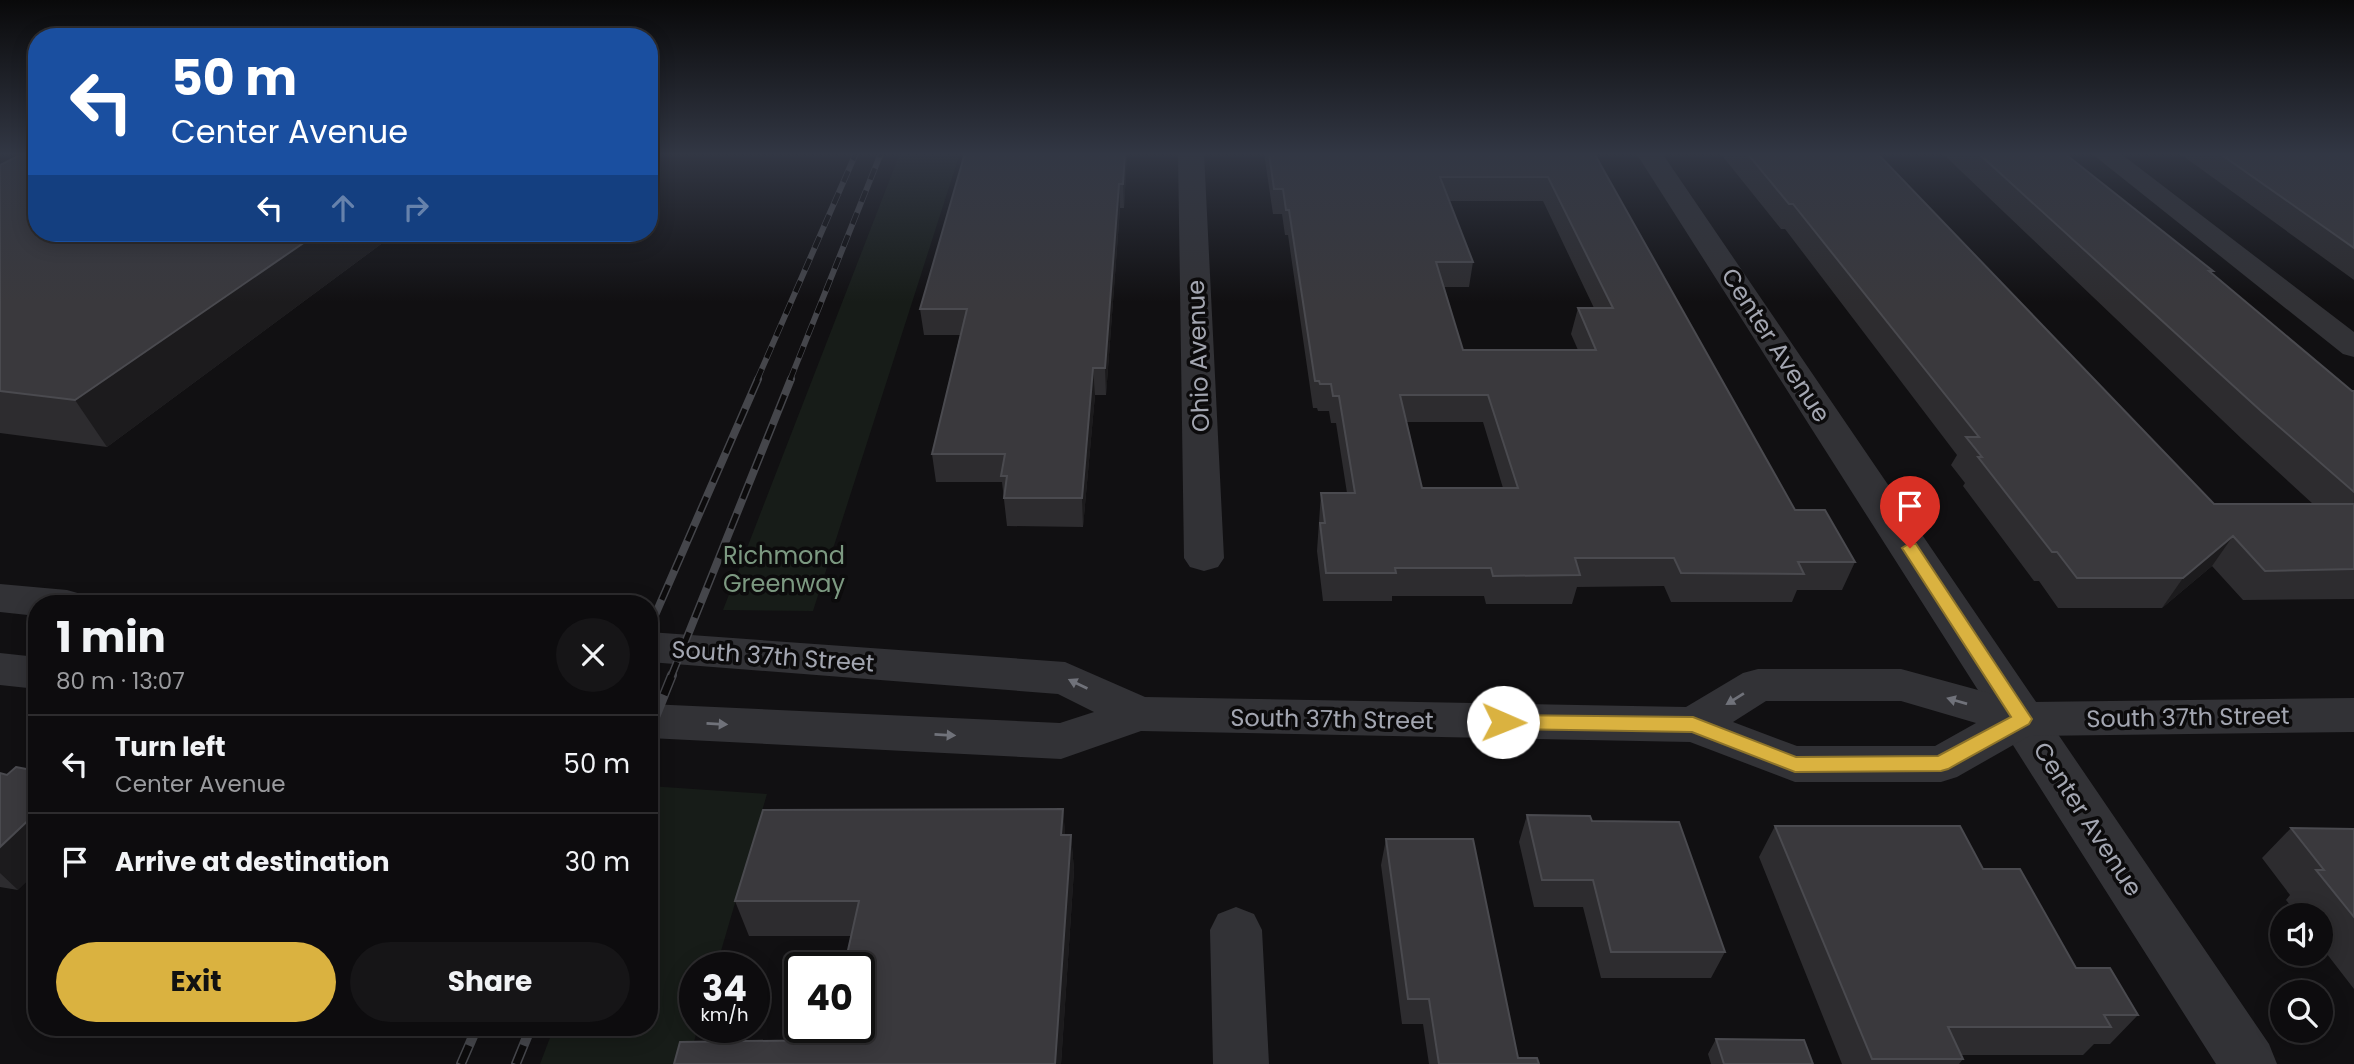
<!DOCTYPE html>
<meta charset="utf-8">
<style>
body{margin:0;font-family:Poppins,sans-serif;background:#161517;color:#f1f3f6;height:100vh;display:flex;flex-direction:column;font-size:26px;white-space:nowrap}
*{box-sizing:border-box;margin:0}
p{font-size:23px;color:#9a9b9e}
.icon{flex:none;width:38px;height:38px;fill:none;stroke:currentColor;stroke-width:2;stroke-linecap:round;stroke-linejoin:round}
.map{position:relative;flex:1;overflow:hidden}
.panel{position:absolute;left:28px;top:595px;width:630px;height:441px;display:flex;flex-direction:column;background:#0d0c0e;border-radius:28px;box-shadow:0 4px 18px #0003,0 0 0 2px #2d2c2e}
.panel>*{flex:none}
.top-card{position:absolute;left:28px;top:28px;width:630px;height:214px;border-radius:28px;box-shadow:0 4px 18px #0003,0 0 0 2px #2d2c2e;background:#1a4fa0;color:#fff;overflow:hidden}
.buttons{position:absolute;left:2270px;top:903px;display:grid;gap:14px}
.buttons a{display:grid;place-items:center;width:63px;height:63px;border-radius:50%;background:#0d0c0e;box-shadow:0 4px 18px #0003,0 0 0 2px #2d2c2e;font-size:35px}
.speed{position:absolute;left:679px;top:952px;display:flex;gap:14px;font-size:35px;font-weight:700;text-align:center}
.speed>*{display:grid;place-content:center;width:91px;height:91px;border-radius:50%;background:#0d0c0e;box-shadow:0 4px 18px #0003,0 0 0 2px #2d2c2e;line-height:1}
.speed small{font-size:18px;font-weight:400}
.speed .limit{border:4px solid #111;border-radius:10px;background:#fff;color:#111}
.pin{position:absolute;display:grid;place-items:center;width:60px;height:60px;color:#fff;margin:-72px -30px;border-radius:50% 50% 50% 0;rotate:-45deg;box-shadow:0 0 7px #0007}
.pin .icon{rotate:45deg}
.me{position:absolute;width:77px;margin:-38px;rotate:91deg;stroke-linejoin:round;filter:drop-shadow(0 0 5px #0008)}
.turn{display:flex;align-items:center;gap:24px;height:147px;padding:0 28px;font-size:32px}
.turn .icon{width:91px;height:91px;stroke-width:2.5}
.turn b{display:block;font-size:49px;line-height:60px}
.lanes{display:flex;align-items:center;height:66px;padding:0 28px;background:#0003;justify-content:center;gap:35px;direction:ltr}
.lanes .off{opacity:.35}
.round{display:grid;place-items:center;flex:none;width:74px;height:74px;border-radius:37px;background:#161517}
.summary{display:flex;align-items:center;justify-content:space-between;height:119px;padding:0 28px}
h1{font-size:42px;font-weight:700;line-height:52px}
.button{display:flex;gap:14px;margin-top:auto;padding:14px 28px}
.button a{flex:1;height:80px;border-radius:42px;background:#dab240;color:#111;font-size:28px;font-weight:700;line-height:80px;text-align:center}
.button a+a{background:#161517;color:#f1f3f6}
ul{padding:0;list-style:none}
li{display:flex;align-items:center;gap:21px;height:98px;padding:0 28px;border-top:2px solid #2d2c2e}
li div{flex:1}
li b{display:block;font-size:26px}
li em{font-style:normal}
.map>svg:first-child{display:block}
</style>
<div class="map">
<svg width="2354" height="1064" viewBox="0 0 2354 1064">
<rect width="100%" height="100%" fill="#111012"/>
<path fill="#171c18" d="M 900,153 L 960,153 L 813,611 L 723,610 Z
M 649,786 L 767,794 L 716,968 L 695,968 L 695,1027 L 698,1027 L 688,1064 L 540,1064 L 554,1027 L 649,1027 Z"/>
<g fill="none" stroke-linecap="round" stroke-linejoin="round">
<path fill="#323236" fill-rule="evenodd" d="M 1178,153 L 1204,153 L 1224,558 L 1218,567 L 1204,571 L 1190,567 L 1184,558 Z
M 1636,153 L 1662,153 L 2269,1044 L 2277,1064 L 2216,1064 Z
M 2091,153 L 2120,153 L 2354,332 L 2354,357 L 2343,354 Z
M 1236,907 L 1254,914 L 1262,930 L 1269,1064 L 1213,1064 L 1210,930 L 1218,914 Z"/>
<path fill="#323236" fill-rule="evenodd" d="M 0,584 L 67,590 L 81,594 L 87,604 L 37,604 L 37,616 L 0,612 Z
M 649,632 L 1065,662 L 1145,697 L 1686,707 L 1743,673 L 1758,669 L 1901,669 L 2022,702 L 2354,698 L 2354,732 L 2029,736 L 1957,777 L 1941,782 L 1795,782 L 1690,742 L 1141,731 L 1061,759 L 649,738 L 649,704 L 1060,723 L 1094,712 L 1058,694 L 649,662 ZM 1766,701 L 1901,701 L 1976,723 L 1935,746 L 1797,746 L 1733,722 Z
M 0,653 L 37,657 L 37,689 L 0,685 Z"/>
<defs>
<path id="rail-far2" d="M 757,380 L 856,153
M 790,380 L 881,153"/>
<path id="rail-far1" d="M 649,629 L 758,379
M 671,677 L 791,379"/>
<path id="rail" d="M 649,732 L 672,675
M 461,1064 L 477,1027
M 516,1064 L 531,1027"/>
</defs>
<use href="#rail-far2" stroke="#45464b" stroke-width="6"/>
<use href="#rail-far1" stroke="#45464b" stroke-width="8"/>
<use href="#rail" stroke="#45464b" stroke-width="10"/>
<use href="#rail-far2" stroke="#0c0b0c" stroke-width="4.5" stroke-dasharray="12" stroke-linecap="butt"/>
<use href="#rail-far1" stroke="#0c0b0c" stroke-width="5" stroke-dasharray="16" stroke-linecap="butt"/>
<use href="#rail" stroke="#0c0b0c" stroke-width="7" stroke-dasharray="20" stroke-linecap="butt"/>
</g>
<path fill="#2d2c2f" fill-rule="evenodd" d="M 965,153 L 1127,153 L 1124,208 L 1120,208 L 1106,395 L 1095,395 L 1083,527 L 1007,526 L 1002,482 L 936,482 L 932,454 L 960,335 L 924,335 L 920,309 Z
M 1264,153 L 1594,153 L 1795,510 L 1855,562 L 1842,590 L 1797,590 L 1792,602 L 1671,602 L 1664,586 L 1577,587 L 1572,604 L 1486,604 L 1484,596 L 1392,596 L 1392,601 L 1323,601 L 1317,551 L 1321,493 L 1347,493 L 1336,423 L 1331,423 L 1329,411 L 1318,411 L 1317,408 L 1313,408 L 1288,235 L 1285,235 L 1282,214 L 1273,214 ZM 1449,201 L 1543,201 L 1594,308 L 1578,308 L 1571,334 L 1578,350 L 1463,350 L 1444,287 L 1469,287 L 1473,262 ZM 1406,422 L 1483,422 L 1503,488 L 1422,488 Z
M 1720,153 L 1877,153 L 2214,504 L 2313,504 L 2242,439 L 1942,153 L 2064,153 L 2213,271 L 2211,273 L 2352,391 L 2354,391 L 2354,599 L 2243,600 L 2212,566 L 2162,608 L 2058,608 L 2039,581 L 2034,581 L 1963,486 L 1965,483 L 1951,465 L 1957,455 L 1785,229 L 1781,229 Z
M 2179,153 L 2354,153 L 2354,280 Z
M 0,165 L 37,233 L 396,233 L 107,447 L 0,433 Z
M 0,773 L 18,890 L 0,887 Z
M 1063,809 L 1065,835 L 1071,835 L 1074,870 L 1061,1064 L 674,1064 L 829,1040 L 851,936 L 749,936 L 735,901 Z
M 1527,815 L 1592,821 L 1725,952 L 1711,978 L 1601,978 L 1583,907 L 1534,907 L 1519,842 Z
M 1775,826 L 2076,968 L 2138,1015 L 2110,1044 L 2094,1044 L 2083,1055 L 1961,1055 L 1963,1059 L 1959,1064 L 1842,1064 L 1759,857 Z
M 2291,828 L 2354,829 L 2354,989 L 2320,945 L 2320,915 L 2298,915 L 2286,900 L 2290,895 L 2262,858 Z
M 1386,839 L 1518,1058 L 1539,1064 L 1429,1064 L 1423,1024 L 1402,1024 L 1381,865 Z
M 1716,1039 L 1813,1064 L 1711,1064 L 1708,1054 Z"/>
<path fill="#1c1b1d" d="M 1125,153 L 1127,153 L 1127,159 L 1124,208 L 1123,184 Z
M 1119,184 L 1120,208 L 1106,395 L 1105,368 Z
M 318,233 L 396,233 L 107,447 L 75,400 Z
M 1093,368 L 1095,395 L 1083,527 L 1082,498 Z
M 2233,536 L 2212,566 L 2162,608 L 2183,578 Z
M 1063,809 L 1066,844 L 1061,835 Z
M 37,812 L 37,872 L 18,890 L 0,873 L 0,847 Z
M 1071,835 L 1074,870 L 1061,1064 L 1055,1064 Z"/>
<path fill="#3a393d" stroke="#4a4a4f" stroke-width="2" fill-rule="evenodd" d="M 24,153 L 37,153 L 37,233 L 318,233 L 75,400 L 0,391 L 0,165 Z
M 965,153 L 1125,153 L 1123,184 L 1119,184 L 1105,368 L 1093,368 L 1082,498 L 1004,498 L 1007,476 L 1001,476 L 1005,454 L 932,454 L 967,309 L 920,309 Z
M 1269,153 L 1594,153 L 1795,510 L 1825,510 L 1855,562 L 1798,562 L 1804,574 L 1681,573 L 1674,558 L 1575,558 L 1580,575 L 1493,576 L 1491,568 L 1395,568 L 1396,573 L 1326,573 L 1320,523 L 1325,523 L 1321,493 L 1355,493 L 1339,396 L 1333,396 L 1331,384 L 1320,384 L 1319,381 L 1315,381 L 1289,210 L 1286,210 L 1283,189 L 1274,189 ZM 1440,177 L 1548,177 L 1613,308 L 1578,308 L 1596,350 L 1463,350 L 1436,262 L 1473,262 ZM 1400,395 L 1488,395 L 1518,488 L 1422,488 Z
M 1747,153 L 1877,153 L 2214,504 L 2354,504 L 2354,569 L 2265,571 L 2233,536 L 2183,578 L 2077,578 L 2057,552 L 2052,552 L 1978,457 L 1982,457 L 1966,437 L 1979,437 L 1793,204 L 1789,204 Z
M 1978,153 L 2064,153 L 2213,271 L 2209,271 L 2352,391 L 2354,391 L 2354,492 L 2261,411 Z
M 2219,153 L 2354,153 L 2354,248 Z
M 16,767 L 37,771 L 37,812 L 0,847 L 0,773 L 7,775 Z
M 1063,809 L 1061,835 L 1071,835 L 1055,1064 L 674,1064 L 680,1042 L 829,1040 L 832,1027 L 859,1027 L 859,968 L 844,968 L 859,901 L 735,901 L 763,810 Z
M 1527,815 L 1590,816 L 1592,821 L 1679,822 L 1725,952 L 1611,952 L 1593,880 L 1542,880 Z
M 1775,826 L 1960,826 L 1983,869 L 2020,869 L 2076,968 L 2110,968 L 2138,1015 L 2104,1015 L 2111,1027 L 1948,1027 L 1963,1059 L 1872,1059 Z
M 2291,828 L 2354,829 L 2354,917 L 2316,870 L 2324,870 Z
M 1386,839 L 1473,839 L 1518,1058 L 1537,1058 L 1539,1064 L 1439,1064 L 1429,999 L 1408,999 Z
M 1716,1039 L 1804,1040 L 1813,1064 L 1724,1064 Z"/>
<defs><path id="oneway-solid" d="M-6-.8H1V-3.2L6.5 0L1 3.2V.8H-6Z" transform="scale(1.75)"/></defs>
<g fill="#70727a">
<use href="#oneway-solid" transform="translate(1078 684) rotate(-154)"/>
<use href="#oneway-solid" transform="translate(1735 699) rotate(148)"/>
<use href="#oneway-solid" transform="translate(1957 701) rotate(-164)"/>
<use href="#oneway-solid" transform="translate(717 724) rotate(3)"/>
<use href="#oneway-solid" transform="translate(945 735) rotate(3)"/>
</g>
<linearGradient id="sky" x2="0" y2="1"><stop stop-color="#09090a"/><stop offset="0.51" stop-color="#323744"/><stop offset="1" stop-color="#323744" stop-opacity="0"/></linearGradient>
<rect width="2354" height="302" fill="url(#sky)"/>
<path fill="#dab240" stroke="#8e742a" stroke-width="2" d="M 1910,543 L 1916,544 L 2032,719 L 2029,724 L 1948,769 L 1941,771 L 1795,772 L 1692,732 L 1503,729 L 1496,727 L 1493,722 L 1496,717 L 1503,715 L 1693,717 L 1796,757 L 1938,756 L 2011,717 L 1902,548 Z"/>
<g text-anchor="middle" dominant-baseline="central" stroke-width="7" stroke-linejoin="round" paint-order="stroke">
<g font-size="24" fill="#a3a6b1" stroke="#0c0b0c">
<text transform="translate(1776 345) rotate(57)">Center Avenue</text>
<text transform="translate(1198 356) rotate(-92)">Ohio Avenue</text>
<text transform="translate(773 656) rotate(4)">South 37th Street</text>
<text transform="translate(2188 717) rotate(-1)">South 37th Street</text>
<text transform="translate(1332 719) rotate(1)">South 37th Street</text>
<text transform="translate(2088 819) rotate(57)">Center Avenue</text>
</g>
<g font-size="24" fill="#7c9981" stroke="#0c0b0c">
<text x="784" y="555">Richmond<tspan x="784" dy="28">Greenway</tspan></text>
</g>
</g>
</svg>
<div class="buttons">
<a><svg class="icon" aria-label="sound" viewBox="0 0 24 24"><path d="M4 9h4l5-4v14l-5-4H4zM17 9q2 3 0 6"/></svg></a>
<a><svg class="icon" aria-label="search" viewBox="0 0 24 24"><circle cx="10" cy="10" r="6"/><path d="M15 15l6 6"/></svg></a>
</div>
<div class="speed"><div>34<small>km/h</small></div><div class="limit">40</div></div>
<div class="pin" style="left:1910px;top:548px;background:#d93025"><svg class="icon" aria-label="arrive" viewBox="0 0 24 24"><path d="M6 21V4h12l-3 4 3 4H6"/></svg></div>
<svg class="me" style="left:1503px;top:722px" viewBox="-20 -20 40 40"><circle r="19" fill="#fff"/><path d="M0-13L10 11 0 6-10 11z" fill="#dab240"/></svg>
<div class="top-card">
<div class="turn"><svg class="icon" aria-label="left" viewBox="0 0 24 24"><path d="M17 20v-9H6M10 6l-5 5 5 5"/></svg><div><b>50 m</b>Center Avenue</div></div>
<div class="lanes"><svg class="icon" aria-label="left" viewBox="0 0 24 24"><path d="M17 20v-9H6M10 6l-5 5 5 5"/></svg><svg class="icon off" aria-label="ahead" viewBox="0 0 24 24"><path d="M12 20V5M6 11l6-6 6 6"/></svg><svg class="icon off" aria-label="right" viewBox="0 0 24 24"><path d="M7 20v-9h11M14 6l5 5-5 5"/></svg></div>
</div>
<section class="panel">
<div class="summary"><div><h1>1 min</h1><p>80 m · 13:07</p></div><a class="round"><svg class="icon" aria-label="close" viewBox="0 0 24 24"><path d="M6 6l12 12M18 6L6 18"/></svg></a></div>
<ul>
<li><svg class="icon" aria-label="left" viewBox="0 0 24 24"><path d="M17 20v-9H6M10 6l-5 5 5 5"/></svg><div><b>Turn left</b><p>Center Avenue</p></div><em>50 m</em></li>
<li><svg class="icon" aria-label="arrive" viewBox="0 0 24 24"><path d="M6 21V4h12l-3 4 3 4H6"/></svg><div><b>Arrive at destination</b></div><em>30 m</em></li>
</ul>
<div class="button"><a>Exit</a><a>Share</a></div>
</section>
</div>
